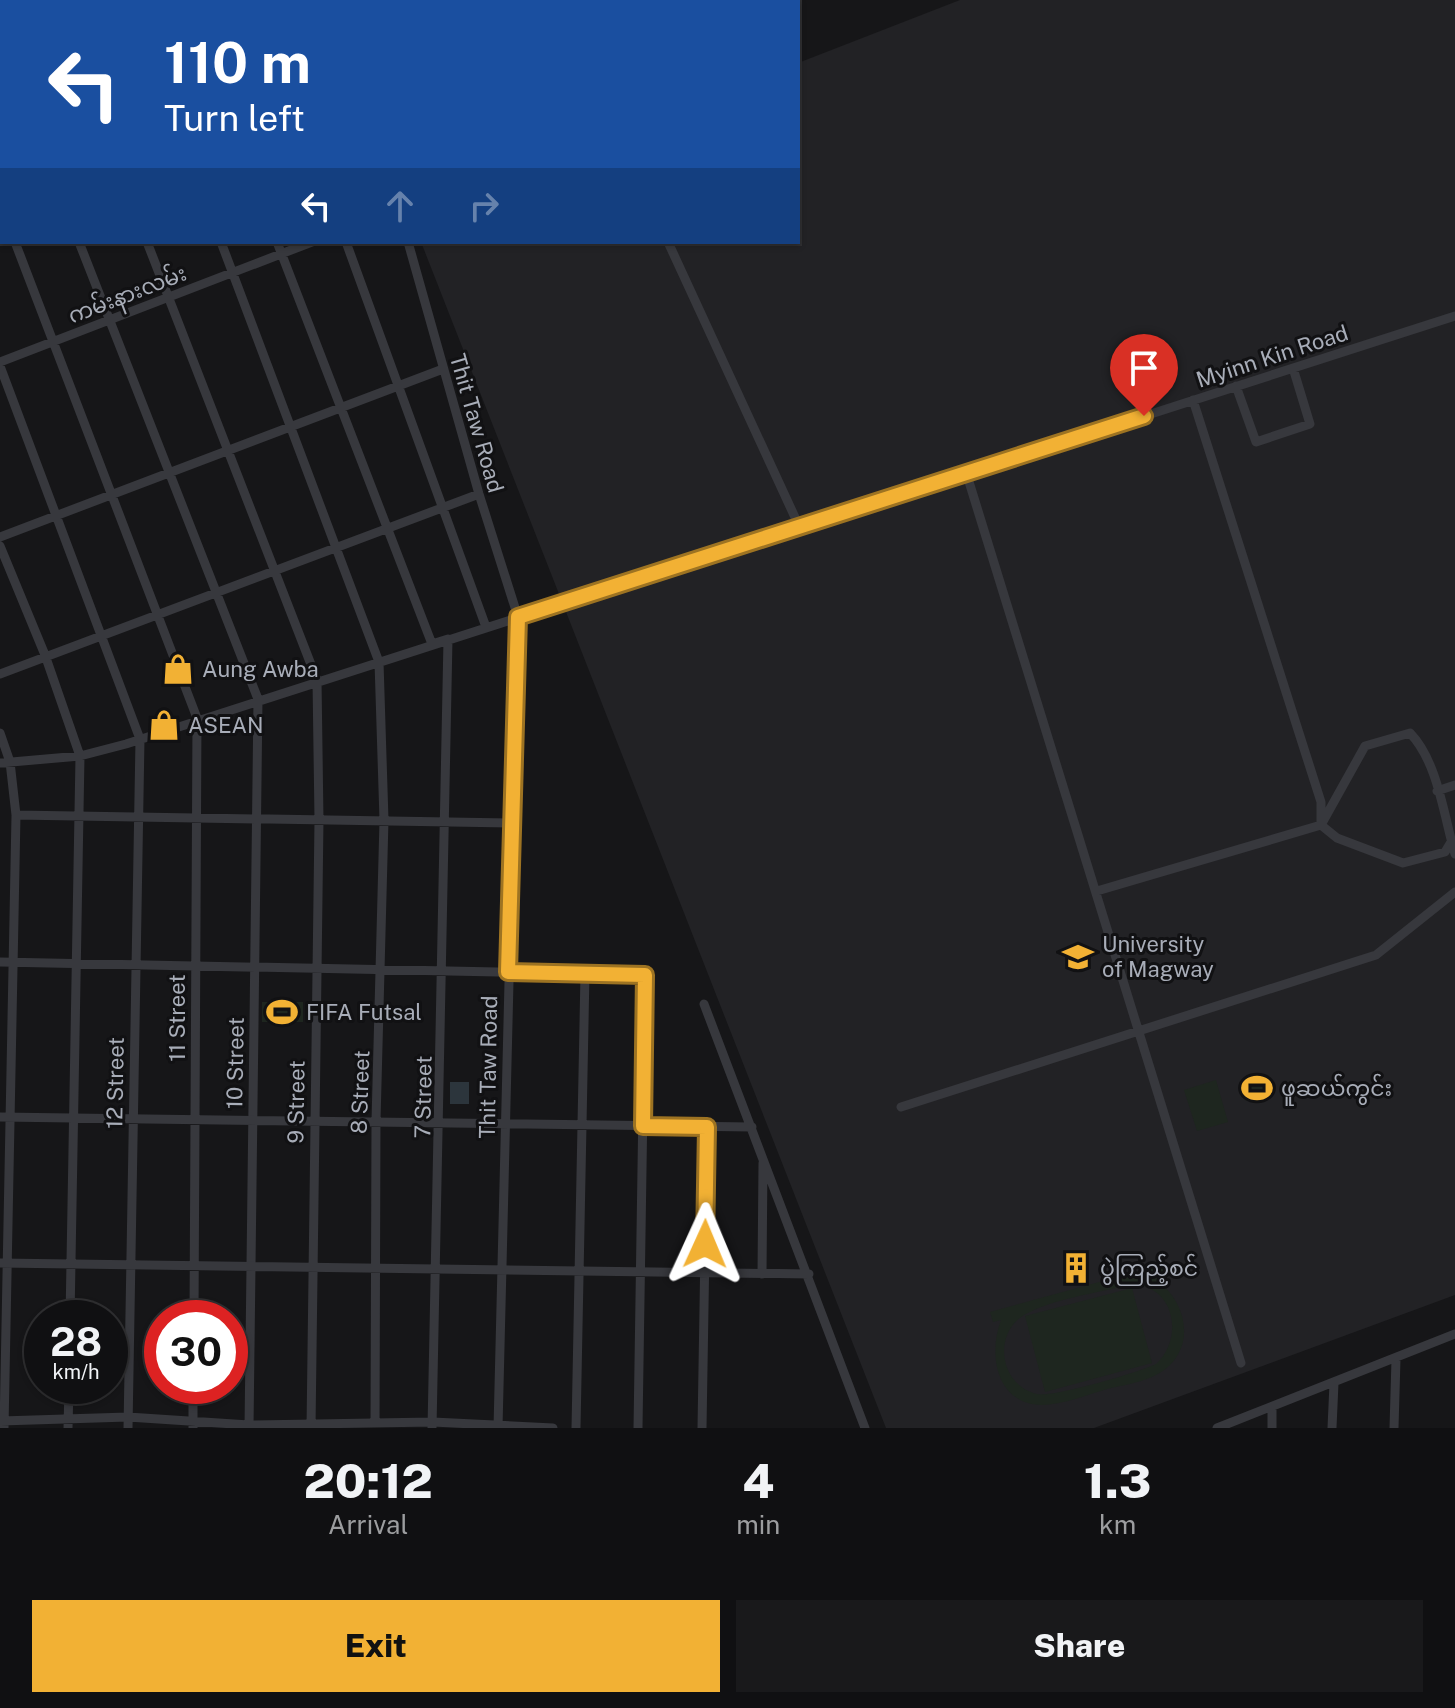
<!DOCTYPE html>
<meta charset="utf-8">
<style>
body{margin:0;font-family:"Public Sans","Noto Sans Myanmar",sans-serif;background:#19191b;color:#f1f3f6;height:100vh;display:flex;flex-direction:column;font-size:30px;white-space:nowrap}
*{box-sizing:border-box;margin:0}
p{font-size:26px;color:#9c9d9f}
.icon{flex:none;width:44px;height:44px;fill:none;stroke:currentColor;stroke-width:2;stroke-linecap:round;stroke-linejoin:round}
.map{position:relative;height:1428px;overflow:hidden}
.sheet{display:flex;flex-direction:column;background:#101012;flex:1}
.sheet>*{flex:none}
.banner{position:absolute;left:0px;top:0px;width:800px;height:244px;box-shadow:0 2px 6px #0004,0 0 0 2px #303032;background:#1a4fa0;color:#fff;overflow:hidden}
.speed{position:absolute;left:24px;top:1300px;display:flex;gap:16px;font-size:40px;font-weight:700;text-align:center}
.speed>*{display:grid;place-content:center;width:104px;height:104px;border-radius:50%;background:#101012;box-shadow:0 2px 6px #0004,0 0 0 2px #303032;line-height:1}
.speed small{font-size:20px;font-weight:400}
.speed .limit{border:12px solid #d22;background:#fff;color:#111}
.pin{position:absolute;display:grid;place-items:center;width:68px;height:68px;color:#fff;margin:-82px -34px;border-radius:50% 50% 50% 0;rotate:-45deg;box-shadow:0 0 8px #0007}
.pin .icon{rotate:45deg}
.me{position:absolute;width:88px;margin:-44px;rotate:1deg;stroke-linejoin:round;filter:drop-shadow(0 0 6px #0008)}
.turn{display:flex;align-items:center;gap:28px;height:168px;padding:0 32px;font-size:36px}
.turn .icon{width:104px;height:104px;stroke-width:2.5}
.turn b{display:block;font-size:56px;line-height:68px}
.lanes{display:flex;align-items:center;height:76px;padding:0 32px;background:#0003;justify-content:center;gap:40px;direction:ltr}
.lanes .off{opacity:.35}
.eta{display:flex;justify-content:space-evenly;align-items:center;height:136px;text-align:center}
.eta b{font-size:48px;font-weight:800;line-height:56px}
.cta{display:flex;gap:16px;margin-top:auto;padding:16px 32px}
.cta a{flex:1;height:92px;border-radius:0px;background:#f2b134;color:#111;font-size:32px;font-weight:800;line-height:92px;text-align:center}
.cta a+a{background:#19191b;color:#f1f3f6}
.map>svg:first-child{display:block}
</style>
<div class="map">
<svg width="1455" height="1428" viewBox="0 0 1455 1428">
<rect width="100%" height="100%" fill="#161618"/>
<path fill="#222225" d="M 960,0 L 1455,0 L 1455,1295 L 1094,1428 L 886,1428 L 421,242 L 798,242 L 798,63 Z"/>
<path fill="#1e261f" fill-rule="evenodd" d="M 262,1002 L 303,1002 L 303,1022 L 262,1022 Z
M 1269,1075 L 1275,1092 L 1246,1101 L 1240,1085 Z
M 1216,1080 L 1228,1122 L 1197,1131 L 1184,1090 Z
M 1165,1264 L 1168,1276 L 1156,1280 C 1183,1298 1196,1339 1170,1365 C 1154,1381 1128,1384 1107,1389 C 1086,1395 1063,1405 1041,1405 C 996,1404 988,1354 1001,1320 L 993,1322 L 990,1312 ZM 1127,1285 C 1173,1280 1186,1337 1156,1364 C 1140,1372 1052,1398 1037,1394 C 999,1385 992,1332 1026,1314 C 1055,1298 1095,1294 1127,1285 Z
M 1132,1288 L 1152,1363 L 1045,1392 L 1025,1316 Z"/>
<path fill="#2c353c" d="M 450,1082 L 469,1082 L 469,1104 L 450,1104 Z"/>
<g fill="none" stroke-linecap="round" stroke-linejoin="round">
<path stroke="#37383d" stroke-width="9" d="M 317,0 L 318,2
M 382,0 L 383,2
M 448,0 L 449,2
M 327,2 L 333,0
M 744,2 L 747,0
M 0,201 L 2,207
M 0,215 L 2,215
M 15,242 L 197,718 L 194,1318
M 79,242 L 258,699 L 249,1428
M 147,242 L 317,680 L 319,820 L 311,1428
M 221,242 L 379,662 L 384,820 L 376,1121 L 375,1428
M 277,242 L 432,644 L 448,639 L 432,1428
M 346,242 L 486,627
M 408,242 L 479,494 L 518,617 L 498,1428
M 668,242 L 799,526
M 0,362 L 312,242
M 0,366 L 140,739 L 128,1428
M 1236,386 L 1256,442 L 1310,424 L 1293,368
M 966,472 L 1241,1363
M 0,537 L 443,369
M 0,546 L 45,655 L 80,756 L 70,1318
M 0,674 L 479,494
M 0,733 L 10,762 L 16,815 L 4,1428
M 0,763 L 80,756 L 126,744 L 1455,316
M 1437,791 L 1455,785
M 16,815 L 511,823
M 1451,842 L 1445,852 L 1403,863 L 1337,838 L 1321,825 L 1365,746 L 1410,733 C 1438,762 1444,817 1455,854
M 1097,891 L 1321,825 L 1321,802 L 1193,400
M 0,962 L 645,975 L 638,1428
M 704,1004 L 865,1428
M 901,1107 L 1376,955 L 1455,892
M 0,1117 L 752,1127
M 0,1263 L 809,1274
M 762,1274 L 763,1163
M 1,1421 L 128,1417 L 249,1425 L 433,1422 L 553,1428
M 68,1428 L 69,1386
M 193,1428 L 193,1386
M 576,1428 L 585,973
M 702,1428 L 707,1127
M 1217,1428 L 1455,1334
M 1272,1428 L 1272,1407
M 1332,1428 L 1334,1383
M 1394,1428 L 1396,1359"/>
</g>
<g fill="none" stroke-linecap="round" stroke-linejoin="round">
<defs>
<path id="route" d="M 705,1244 L 707,1127 L 643,1126 L 645,975 L 508,972 L 518,617 L 1144,416"/>
</defs>
<use href="#route" stroke="#9d7322" stroke-width="20"/>
<use href="#route" stroke="#f2b134" stroke-width="14"/>
</g>
<defs>
<symbol id="shop-bare" viewBox="-9 -9 18 18"><path d="M-5-2.5h2.3a2.7 3.5 0 0 1 5.4 0H5L5.5 6h-11ZM-1.5-2.5h3a1.5 2.3 0 0 0-3 0Z" fill="#f2b134" stroke="#111113" stroke-width="2.5" paint-order="stroke"/></symbol>
<symbol id="university-bare" viewBox="-9 -9 18 18"><path d="M0-5L7-2L0 1L-7-2ZM-4 1L0 2.5L4 1V4Q0 6-4 4Z" fill="#f2b134" stroke="#111113" stroke-width="2.5" paint-order="stroke"/></symbol>
<symbol id="stadium-bare" viewBox="-9 -9 18 18"><path d="M0-5a6.5 5 0 1 0 0 10a6.5 5 0 1 0 0-10ZM-3.5-1.8h7v3.6h-7Z" fill="#f2b134" stroke="#111113" stroke-width="2.5" paint-order="stroke"/></symbol>
<symbol id="building-bare" viewBox="-9 -9 18 18"><path d="M-4-6H4V6H1V3H-1V6H-4ZM-2.5-4.3h1.7v1.8h-1.7ZM.8-4.3h1.7v1.8H.8ZM-2.5-1h1.7V.8h-1.7ZM.8-1h1.7V.8H.8Z" fill="#f2b134" stroke="#111113" stroke-width="2.5" paint-order="stroke"/></symbol>
</defs>
<g fill-rule="evenodd">
<use href="#shop-bare" x="156" y="647" width="44" height="44"/>
<use href="#shop-bare" x="142" y="703" width="44" height="44"/>
<use href="#university-bare" x="1056" y="935" width="44" height="44"/>
<use href="#stadium-bare" x="260" y="990" width="44" height="44"/>
<use href="#stadium-bare" x="1235" y="1066" width="44" height="44"/>
<use href="#building-bare" x="1054" y="1246" width="44" height="44"/>
</g>
<g text-anchor="middle" dominant-baseline="central" stroke-width="6" stroke-linejoin="round" paint-order="stroke">
<g font-size="22" fill="#a8adb8" stroke="#111113">
<text transform="translate(127 294) rotate(-21)">ကမ်းနားလမ်း</text>
<text transform="translate(1272 356) rotate(-18)">Myinn Kin Road</text>
<text transform="translate(477 423) rotate(74)">Thit Taw Road</text>
<text transform="translate(177 1018) rotate(-90)">11 Street</text>
<text transform="translate(235 1063) rotate(-89)">10 Street</text>
<text transform="translate(488 1067) rotate(-89)">Thit Taw Road</text>
<text transform="translate(115 1083) rotate(-89)">12 Street</text>
<text transform="translate(360 1092) rotate(-88)">8 Street</text>
<text transform="translate(423 1097) rotate(-89)">7 Street</text>
<text transform="translate(296 1102) rotate(-89)">9 Street</text>
</g>
<g font-size="22" fill="#a8adb8" stroke="#111113" text-anchor="start">
<text x="202" y="669">Aung Awba</text>
<text x="188" y="725">ASEAN</text>
<text x="1102" y="944">University<tspan x="1102" dy="25">of Magway</tspan></text>
<text x="306" y="1012">FIFA Futsal</text>
<text x="1281" y="1088">ဖူဆယ်ကွင်း</text>
<text x="1100" y="1268">ပွဲကြည့်စင်</text>
</g>
</g>
</svg>
<div class="speed"><div>28<small>km/h</small></div><div class="limit">30</div></div>
<div class="pin" style="left:1144px;top:416px;background:#d93025"><svg class="icon" aria-label="arrive" viewBox="0 0 24 24"><path d="M6 21V4h12l-3 4 3 4H6"/></svg></div>
<svg class="me" style="left:705px;top:1244px" viewBox="-20 -20 40 40"><path d="M0-17L14 15 0 8-14 15z" fill="#f2b134" stroke="#fff" stroke-width="4"/></svg>
<div class="banner">
<div class="turn"><svg class="icon" aria-label="left" viewBox="0 0 24 24"><path d="M17 20v-9H6M10 6l-5 5 5 5"/></svg><div><b>110 m</b>Turn left</div></div>
<div class="lanes"><svg class="icon" aria-label="left" viewBox="0 0 24 24"><path d="M17 20v-9H6M10 6l-5 5 5 5"/></svg><svg class="icon off" aria-label="ahead" viewBox="0 0 24 24"><path d="M12 20V5M6 11l6-6 6 6"/></svg><svg class="icon off" aria-label="right" viewBox="0 0 24 24"><path d="M7 20v-9h11M14 6l5 5-5 5"/></svg></div>
</div>
</div>
<section class="sheet">
<div class="eta">
<div><b>20:12</b><p>Arrival</p></div>
<div><b>4</b><p>min</p></div>
<div><b>1.3</b><p>km</p></div>
</div>
<div class="cta"><a>Exit</a><a>Share</a></div>
</section>
